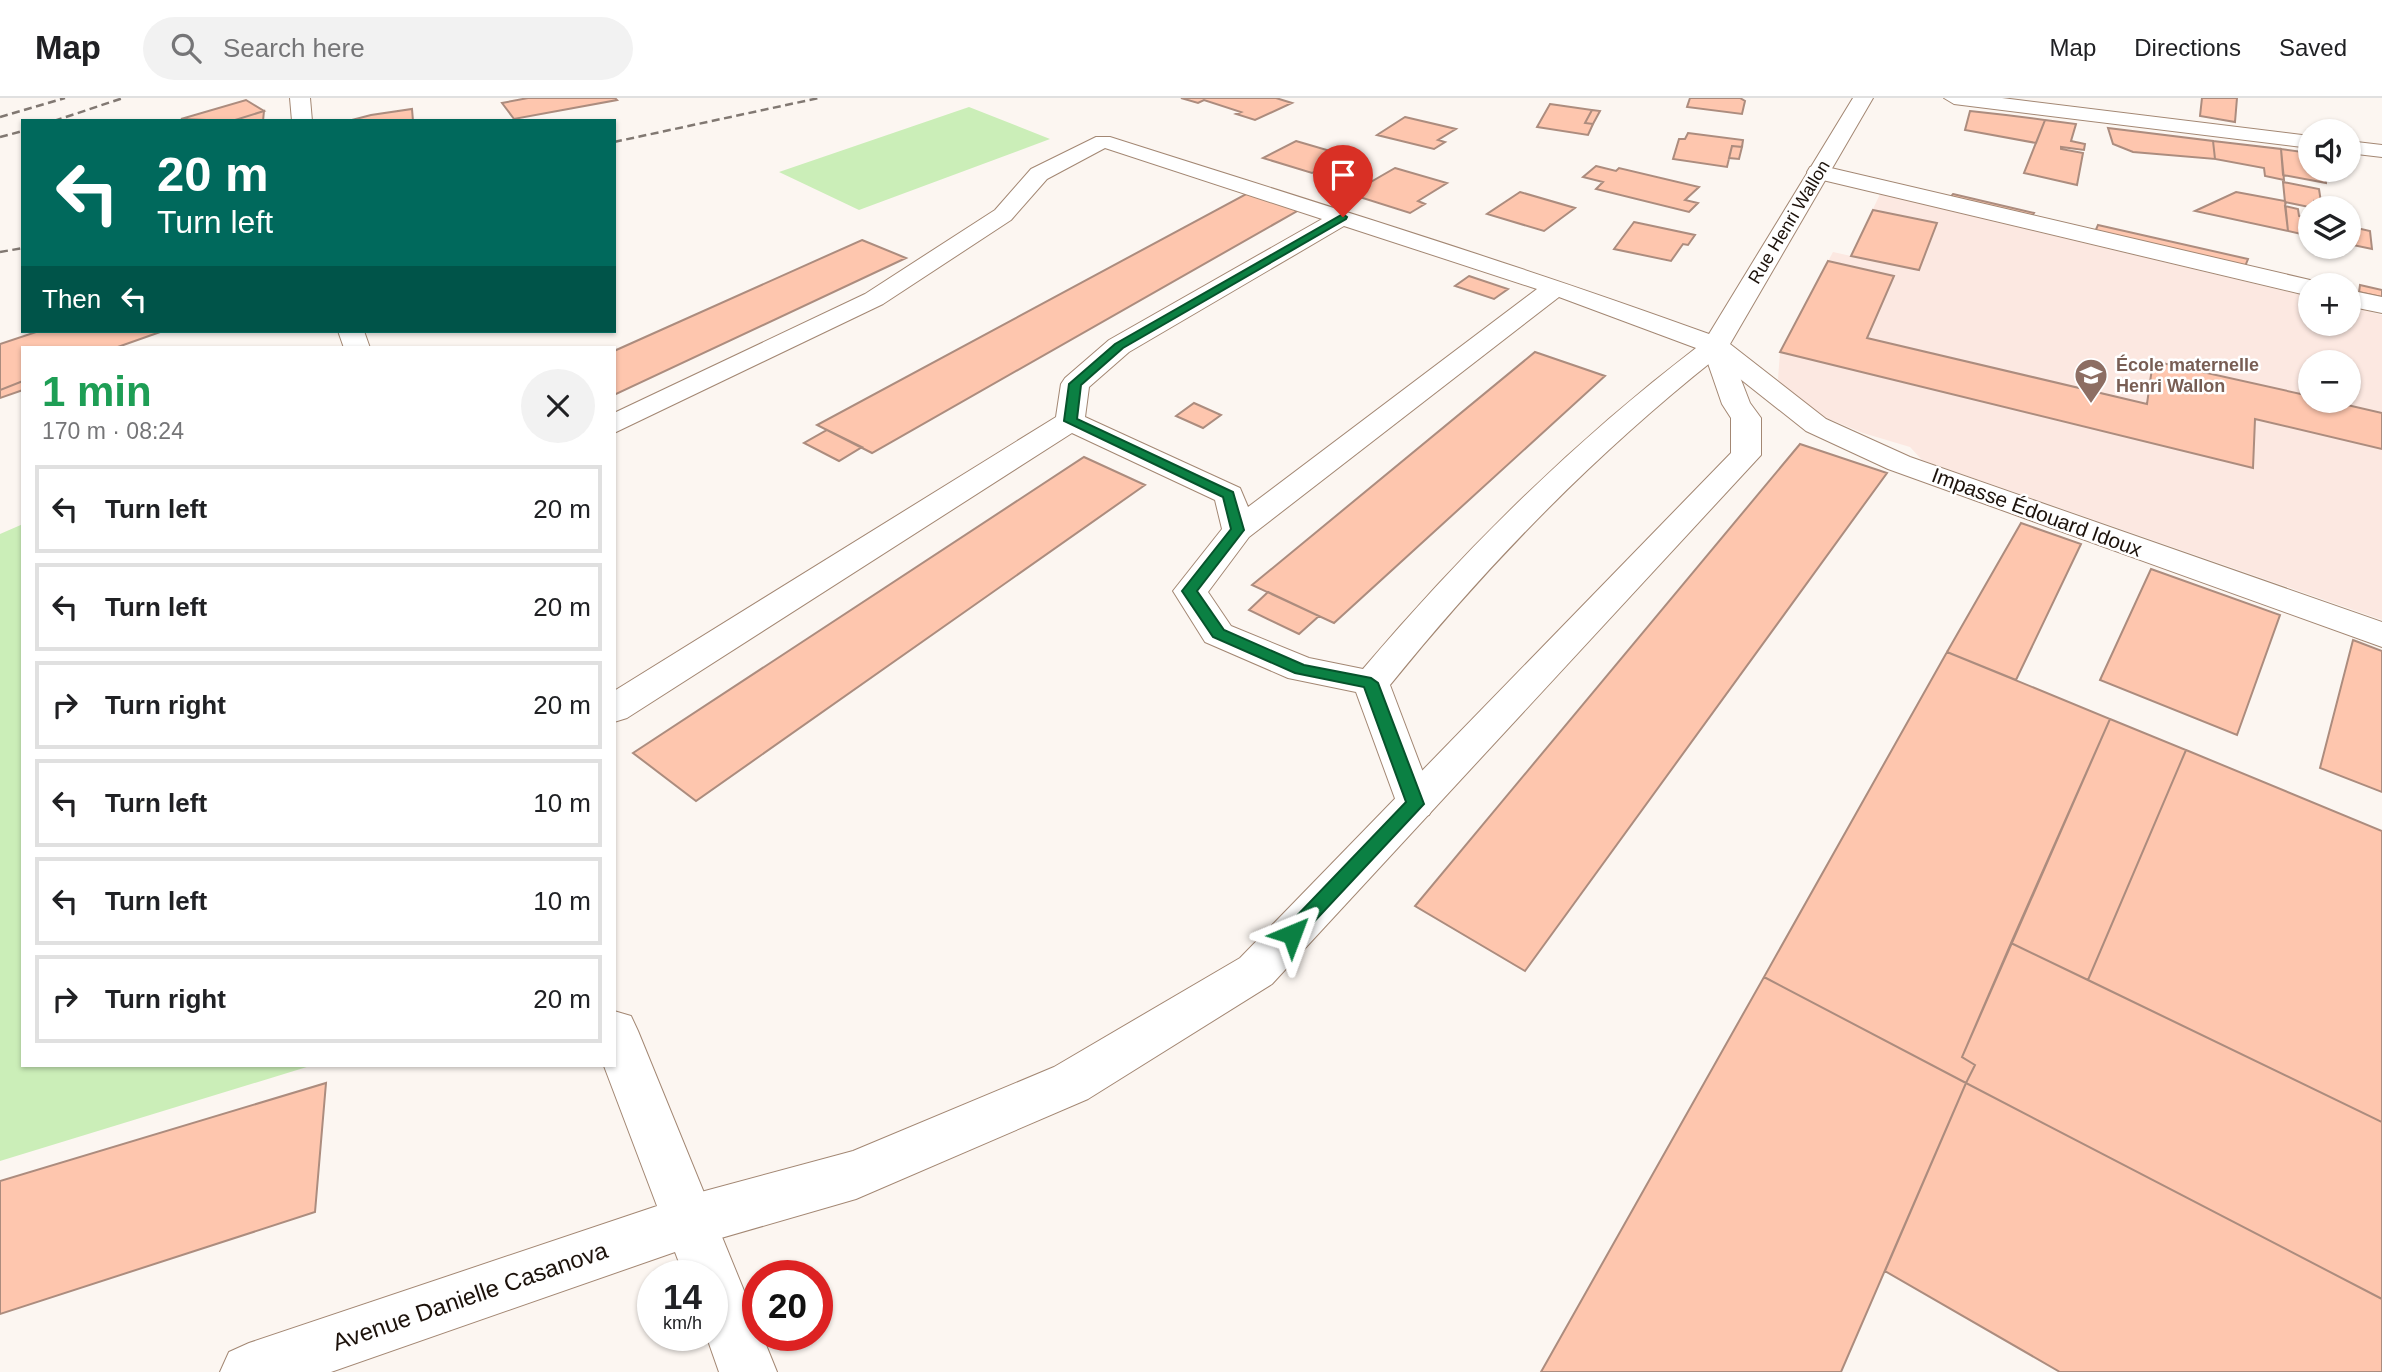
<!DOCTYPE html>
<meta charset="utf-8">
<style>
body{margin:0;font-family:Helvetica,sans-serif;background:#f2f2f2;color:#202124;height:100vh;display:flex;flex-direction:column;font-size:26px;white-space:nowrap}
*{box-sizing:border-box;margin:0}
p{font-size:23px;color:#757577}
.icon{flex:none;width:38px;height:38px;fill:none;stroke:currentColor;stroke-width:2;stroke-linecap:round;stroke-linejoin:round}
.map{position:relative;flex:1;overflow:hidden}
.panel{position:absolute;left:21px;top:248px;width:595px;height:721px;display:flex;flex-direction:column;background:#fff;border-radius:0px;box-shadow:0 2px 5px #0004}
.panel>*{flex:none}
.top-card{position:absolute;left:21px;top:21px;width:595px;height:214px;border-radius:0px;box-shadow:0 2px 5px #0004;background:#00695c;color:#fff;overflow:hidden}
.tools{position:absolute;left:2298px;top:21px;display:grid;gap:14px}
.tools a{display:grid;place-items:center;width:63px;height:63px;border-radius:50%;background:#fff;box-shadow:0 2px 5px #0004;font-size:35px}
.speed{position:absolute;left:637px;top:1162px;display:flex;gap:14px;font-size:35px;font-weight:700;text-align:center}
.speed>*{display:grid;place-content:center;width:91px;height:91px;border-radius:50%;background:#fff;box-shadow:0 2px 5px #0004;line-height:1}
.speed small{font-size:18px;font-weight:400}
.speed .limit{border:10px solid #d22;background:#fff;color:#111}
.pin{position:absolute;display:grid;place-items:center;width:60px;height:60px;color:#fff;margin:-72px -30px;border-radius:50% 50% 50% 0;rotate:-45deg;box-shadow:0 0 7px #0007}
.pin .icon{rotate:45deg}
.me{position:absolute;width:77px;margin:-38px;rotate:44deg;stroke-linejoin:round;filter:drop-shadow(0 0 5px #0008)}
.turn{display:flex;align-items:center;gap:24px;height:147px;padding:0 21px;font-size:32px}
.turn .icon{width:91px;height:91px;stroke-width:2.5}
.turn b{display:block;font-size:49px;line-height:60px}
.then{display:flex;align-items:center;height:66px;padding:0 21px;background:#0003;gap:14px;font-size:26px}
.round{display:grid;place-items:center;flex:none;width:74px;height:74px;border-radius:37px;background:#f2f2f2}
.overview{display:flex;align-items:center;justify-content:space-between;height:119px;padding:0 21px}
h1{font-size:42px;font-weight:700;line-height:52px;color:#1e9e55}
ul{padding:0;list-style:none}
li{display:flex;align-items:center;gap:21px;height:88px;margin:0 14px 10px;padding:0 7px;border:4px solid #e0e0e0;border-radius:0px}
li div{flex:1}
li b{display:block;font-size:26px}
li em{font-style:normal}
header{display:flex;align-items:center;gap:42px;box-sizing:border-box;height:98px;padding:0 35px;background:#fff;border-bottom:2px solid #e0e0e0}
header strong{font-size:33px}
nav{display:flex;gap:38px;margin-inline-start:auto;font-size:24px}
.search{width:490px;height:63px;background:#f2f2f2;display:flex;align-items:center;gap:18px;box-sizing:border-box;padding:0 24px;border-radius:38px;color:#757577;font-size:26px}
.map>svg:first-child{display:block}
</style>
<header>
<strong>Map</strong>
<div class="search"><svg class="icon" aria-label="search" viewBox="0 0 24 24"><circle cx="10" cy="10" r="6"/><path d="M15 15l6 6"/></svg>Search here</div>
<nav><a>Map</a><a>Directions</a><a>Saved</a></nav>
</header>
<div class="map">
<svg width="2382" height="1274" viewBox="0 0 2382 1274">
<rect width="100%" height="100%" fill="#fcf6f1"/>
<path fill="#fce8e1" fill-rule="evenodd" d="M 1880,96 L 2310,199 L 2310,226 L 2348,226 L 2349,208 L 2382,217 L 2382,522 L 1922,362 L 1910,349 L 1863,335 L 1807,312 L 1788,297 L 1778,281 L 1780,254 L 1833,154 L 1851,158 ZM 2310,264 L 2348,264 L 2348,303 L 2310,303 Z"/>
<path fill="#cbeeb8" d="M 969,9 L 1050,41 L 859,112 L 779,74 Z
M 23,426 L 23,968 L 310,968 L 0,1063 L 0,436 Z"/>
<path fill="#fec6ae" stroke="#ac8c7e" stroke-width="2" d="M 528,0 L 615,0 L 617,2 L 514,21 L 502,5 Z
M 1181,0 L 1276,0 L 1292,5 L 1255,22 L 1236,16 L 1241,14 L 1204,2 L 1198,5 Z
M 1690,0 L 1740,0 L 1745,3 L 1742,16 L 1687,9 Z
M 2202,0 L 2237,0 L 2235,24 L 2200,18 Z
M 246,2 L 264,13 L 232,23 L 181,21 Z
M 1550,6 L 1592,12 L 1585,25 L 1593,26 L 1588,37 L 1537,29 Z
M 412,11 L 413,23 L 348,23 L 371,17 Z
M 1592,12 L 1600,13 L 1593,26 L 1585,25 Z
M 264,13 L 263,23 L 232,23 Z
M 1970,13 L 2006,17 L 2045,22 L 2036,45 L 1965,32 Z
M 1405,19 L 1456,31 L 1438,42 L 1445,44 L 1434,51 L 1377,37 Z
M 2045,22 L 2076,26 L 2071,43 L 2085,46 L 2084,52 L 2061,49 L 2061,51 L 2083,55 L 2077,87 L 2024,75 Z
M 2108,30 L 2213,43 L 2215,61 L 2133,54 L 2113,46 Z
M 1688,35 L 1743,42 L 1742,49 L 1732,48 L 1727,69 L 1673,61 L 1679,41 L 1685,41 Z
M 1296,43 L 1344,57 L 1312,75 L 1263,60 Z
M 2213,43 L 2281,51 L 2284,82 L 2265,78 L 2264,70 L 2215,61 Z
M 1732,48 L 1742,49 L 1739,61 L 1729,60 Z
M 2281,51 L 2310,55 L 2310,72 L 2325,72 L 2326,85 L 2283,77 Z
M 1596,68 L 1616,73 L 1619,70 L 1699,89 L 1685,102 L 1698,105 L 1689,114 L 1596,91 L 1603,84 L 1583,79 Z
M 1395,70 L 1447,85 L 1418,103 L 1425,106 L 1410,115 L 1350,96 Z
M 2283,84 L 2319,91 L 2321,104 L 2314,103 L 2314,110 L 2285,104 Z
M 1520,94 L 1575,110 L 1544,133 L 1487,116 Z
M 2236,94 L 2285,103 L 2288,133 L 2195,113 Z
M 1248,95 L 1299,112 L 872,355 L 817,327 Z
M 1953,96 L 2034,115 L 2030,121 L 1949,101 Z
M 2285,108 L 2298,111 L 2299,118 L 2310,120 L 2310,138 L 2288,133 Z
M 1873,112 L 1937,125 L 1919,172 L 1851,158 Z
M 1634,124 L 1695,137 L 1688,147 L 1683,146 L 1671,163 L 1614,151 Z
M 2098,127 L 2248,161 L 2244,171 L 2094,136 Z
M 2348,128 L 2370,133 L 2372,151 L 2348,146 Z
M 862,142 L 906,160 L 614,297 L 614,253 Z
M 1828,163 L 1894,178 L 1867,240 L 2147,306 L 2153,263 L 2310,298 L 2310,303 L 2330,303 L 2382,315 L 2382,351 L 2255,321 L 2253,370 L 1780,254 Z
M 1469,178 L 1508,191 L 1494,201 L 1455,188 Z
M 2360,187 L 2382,192 L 2382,199 L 2359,194 Z
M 39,233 L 163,233 L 115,250 L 23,250 L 23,283 L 0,292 L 0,246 Z
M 1535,254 L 1605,278 L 1334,525 L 1252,487 Z
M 23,283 L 23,292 L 0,300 L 0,292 Z
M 1194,305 L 1221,317 L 1203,330 L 1176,318 Z
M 827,332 L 862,349 L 839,363 L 804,345 Z
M 1800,346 L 1887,375 L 1525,873 L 1415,808 Z
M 1084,359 L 1145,387 L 696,703 L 633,655 Z
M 2021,425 L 2081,446 L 2016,582 L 1947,554 Z
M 2151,471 L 2280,517 L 2237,637 L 2100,582 Z
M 1268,494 L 1319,518 L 1299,536 L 1249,512 Z
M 2353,542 L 2382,553 L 2382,694 L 2320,670 Z
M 1947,554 L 2110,621 L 1962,959 L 1975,967 L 1966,985 L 1764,879 Z
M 2110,621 L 2186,652 L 2088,882 L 2011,845 Z
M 2186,652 L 2382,733 L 2382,1024 L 2088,882 Z
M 2011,845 L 2382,1024 L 2382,1201 L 1966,985 L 1975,967 L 1962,959 Z
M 1764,879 L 1966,985 L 1841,1274 L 1541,1274 Z
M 326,985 L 315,1114 L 0,1216 L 0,1083 Z
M 1966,985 L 2382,1201 L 2382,1274 L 2060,1274 L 1885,1173 Z"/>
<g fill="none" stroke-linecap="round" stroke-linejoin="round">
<defs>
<path id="service" d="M 1818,67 L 2310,182 L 2321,187 L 2310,187 L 2310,198 L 1810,79 L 1807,74 L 1810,69 Z
M 2348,192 L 2382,199 L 2382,215 L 2348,208 Z
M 1715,240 L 1725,242 L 1728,248 L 1750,305 L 1761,320 L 1761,357 L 1272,886 L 1088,1001 L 856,1101 L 690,1149 L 671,1141 L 664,1123 L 671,1105 L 690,1097 L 853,1053 L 1054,969 L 1240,860 L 1731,355 L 1731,320 L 1722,306 L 1702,248 L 1705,242 Z"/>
<path id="minor" d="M 290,0 L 310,0 L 312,23 L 292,23 Z
M 1853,0 L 1873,0 L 1730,246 L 1826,321 L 1910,359 L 2382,524 L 2382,549 L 1888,371 L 1806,333 L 1715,261 C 1594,357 1487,467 1390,587 L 1435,706 L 1429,717 L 1415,721 L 1401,717 L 1356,594 L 1288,580 L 1205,544 L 1173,493 L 1222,431 L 1215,402 L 1072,335 L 627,620 L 614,624 L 614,593 L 1056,319 L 1061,286 L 1065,280 L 1109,242 L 1322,121 L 1105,50 L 1047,81 L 1011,122 L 883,206 L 614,335 L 614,315 L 865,196 L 995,112 L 1031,71 L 1096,39 L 1110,39 C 1311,103 1511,164 1709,236 ZM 1344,128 L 1537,191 L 1248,409 L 1240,390 L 1085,319 L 1089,289 L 1129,254 ZM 1559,199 L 1696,250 C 1572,345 1463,453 1363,571 L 1309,560 L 1231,528 L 1208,494 L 1249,439 Z
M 338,233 L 364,233 L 370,250 L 344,250 Z
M 614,913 L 631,918 L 638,933 L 758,1227 L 758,1237 L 762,1237 L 777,1274 L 719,1274 L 706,1237 L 712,1237 L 712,1178 L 684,1178 L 675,1154 L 331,1274 L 220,1274 L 229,1254 L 249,1245 L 657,1108 L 604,968 L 614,968 Z"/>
<path id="secondary" d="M 1944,0 L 2002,0 L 2310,38 L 2310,50 L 1954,6 Z
M 2348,43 L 2382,47 L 2382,59 L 2348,55 Z"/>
</defs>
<use href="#service" stroke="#a38773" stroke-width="2"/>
<use href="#minor" stroke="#a38773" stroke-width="2"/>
<use href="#secondary" stroke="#a38773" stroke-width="2"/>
<use href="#service" fill="#fff" fill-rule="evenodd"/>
<use href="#minor" fill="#fff" fill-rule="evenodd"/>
<use href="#secondary" fill="#fff" fill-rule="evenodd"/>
<path stroke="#817872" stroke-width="2.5" stroke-dasharray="8 4.5" stroke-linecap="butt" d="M 0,19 L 65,0
M 54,23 L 123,0
M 0,39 L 23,33
M 614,44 L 819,0
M 0,154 L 23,150"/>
</g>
<path fill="#0b8043" stroke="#07532c" stroke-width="2" d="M 1343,116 L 1347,119 L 1346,121 L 1123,250 L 1081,287 L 1077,321 L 1233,394 L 1244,432 L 1197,493 L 1224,532 L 1304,567 L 1371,580 L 1378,585 L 1424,706 L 1298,841 L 1292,843 L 1285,841 L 1282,836 L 1285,830 L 1406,704 L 1364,589 L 1295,575 L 1213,539 L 1182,493 L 1231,431 L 1223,399 L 1064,323 L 1069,286 L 1115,246 Z"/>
<defs>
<symbol id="school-pin" viewBox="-11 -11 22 30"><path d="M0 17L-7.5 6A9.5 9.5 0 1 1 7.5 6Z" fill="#8d6e63" stroke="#fff"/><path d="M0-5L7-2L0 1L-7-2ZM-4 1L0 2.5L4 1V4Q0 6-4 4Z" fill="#fff"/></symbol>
</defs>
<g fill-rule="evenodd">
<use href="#school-pin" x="2072" y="258" width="38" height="52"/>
</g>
<g text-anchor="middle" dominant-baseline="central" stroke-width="5" stroke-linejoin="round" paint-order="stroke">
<g font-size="18" fill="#1c120b" stroke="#fff">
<text transform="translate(1789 124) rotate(-59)">Rue Henri Wallon</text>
</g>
<g font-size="18" font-weight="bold" fill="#785e54" stroke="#fff" text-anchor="start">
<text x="2116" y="267">École maternelle<tspan x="2116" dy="21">Henri Wallon</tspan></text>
</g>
<g font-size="21" fill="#1c120b" stroke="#fff">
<text transform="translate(2037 414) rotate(20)">Impasse Édouard Idoux</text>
</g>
<g font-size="24" fill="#1c120b" stroke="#fff">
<text transform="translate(470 1198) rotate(-19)">Avenue Danielle Casanova</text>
</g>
</g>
</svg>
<div class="tools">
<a><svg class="icon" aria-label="sound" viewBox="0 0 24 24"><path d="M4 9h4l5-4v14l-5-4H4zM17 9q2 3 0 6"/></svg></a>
<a><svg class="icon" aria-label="layers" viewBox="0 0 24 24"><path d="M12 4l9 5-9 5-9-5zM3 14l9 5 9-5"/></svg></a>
<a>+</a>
<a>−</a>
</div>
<div class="speed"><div>14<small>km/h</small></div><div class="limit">20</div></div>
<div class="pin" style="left:1343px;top:119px;background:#d93025"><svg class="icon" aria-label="arrive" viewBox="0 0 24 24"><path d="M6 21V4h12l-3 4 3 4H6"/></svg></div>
<svg class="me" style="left:1292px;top:836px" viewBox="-20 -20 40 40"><path d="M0-17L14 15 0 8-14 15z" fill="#0b8043" stroke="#fff" stroke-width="4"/></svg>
<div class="top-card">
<div class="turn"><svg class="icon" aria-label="left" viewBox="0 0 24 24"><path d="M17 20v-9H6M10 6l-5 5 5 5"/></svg><div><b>20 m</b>Turn left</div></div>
<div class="then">Then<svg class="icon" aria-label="left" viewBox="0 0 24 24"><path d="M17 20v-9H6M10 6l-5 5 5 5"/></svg></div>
</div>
<section class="panel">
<div class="overview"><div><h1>1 min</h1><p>170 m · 08:24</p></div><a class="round"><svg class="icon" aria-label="close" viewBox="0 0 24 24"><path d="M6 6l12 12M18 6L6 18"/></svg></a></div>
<ul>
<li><svg class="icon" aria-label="left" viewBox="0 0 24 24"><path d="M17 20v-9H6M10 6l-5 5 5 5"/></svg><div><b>Turn left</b></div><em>20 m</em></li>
<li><svg class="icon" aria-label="left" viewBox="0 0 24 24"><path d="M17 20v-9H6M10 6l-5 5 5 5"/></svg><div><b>Turn left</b></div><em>20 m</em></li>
<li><svg class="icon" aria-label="right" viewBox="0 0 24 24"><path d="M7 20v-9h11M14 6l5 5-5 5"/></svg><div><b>Turn right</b></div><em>20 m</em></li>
<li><svg class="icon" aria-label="left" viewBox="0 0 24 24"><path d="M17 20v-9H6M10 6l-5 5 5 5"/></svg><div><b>Turn left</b></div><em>10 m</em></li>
<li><svg class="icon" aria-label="left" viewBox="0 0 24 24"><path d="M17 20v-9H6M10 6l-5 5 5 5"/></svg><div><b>Turn left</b></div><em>10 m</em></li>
<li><svg class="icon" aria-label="right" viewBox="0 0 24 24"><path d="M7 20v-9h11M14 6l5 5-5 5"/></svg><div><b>Turn right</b></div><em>20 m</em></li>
</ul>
</section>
</div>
